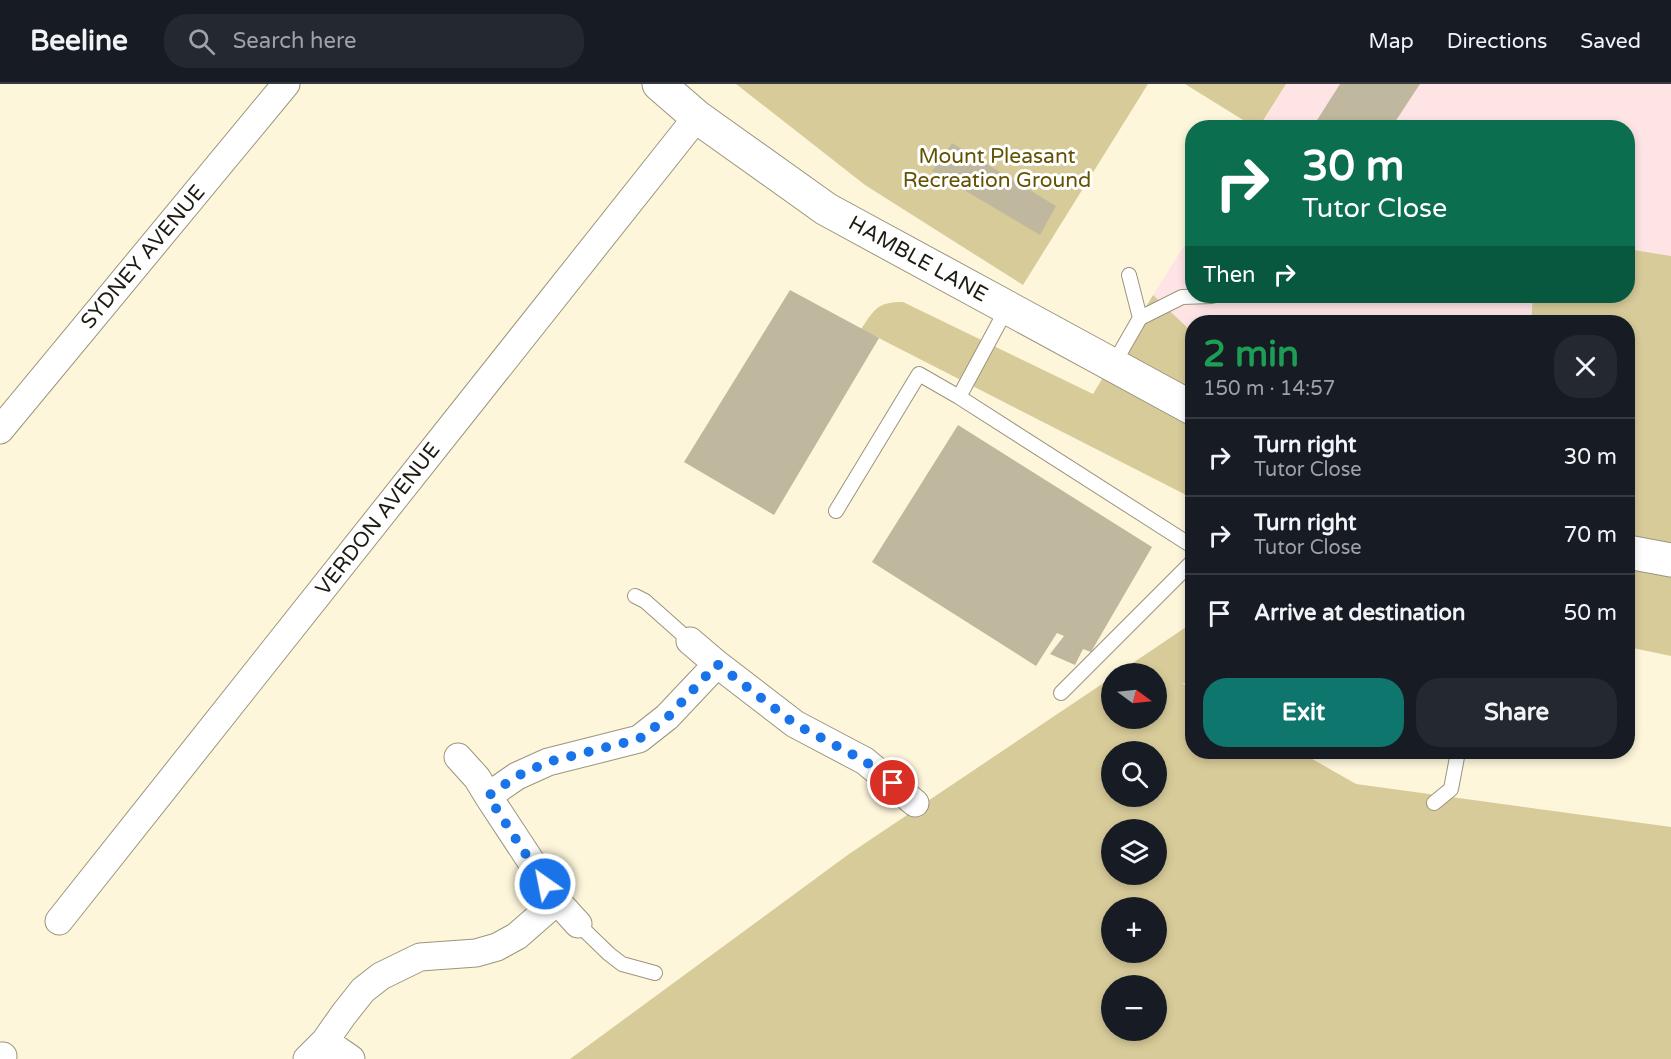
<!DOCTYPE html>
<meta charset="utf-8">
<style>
body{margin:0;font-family:"Varela Round",sans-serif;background:#242831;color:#f1f3f6;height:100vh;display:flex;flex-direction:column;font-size:22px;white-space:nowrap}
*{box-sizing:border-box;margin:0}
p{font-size:20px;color:#9ea1a6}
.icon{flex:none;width:33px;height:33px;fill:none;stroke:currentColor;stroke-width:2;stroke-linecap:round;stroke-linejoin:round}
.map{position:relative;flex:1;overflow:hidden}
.details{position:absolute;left:1185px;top:231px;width:450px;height:444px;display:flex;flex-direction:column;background:#171b24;border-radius:24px;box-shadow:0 3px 9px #0003}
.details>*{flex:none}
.banner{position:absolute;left:1185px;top:36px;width:450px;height:183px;border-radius:24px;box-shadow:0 3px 9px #0003;background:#0b6e4f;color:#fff;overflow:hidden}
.needle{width:39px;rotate:105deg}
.fabs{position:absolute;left:1101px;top:579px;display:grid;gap:12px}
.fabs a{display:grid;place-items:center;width:66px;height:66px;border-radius:50%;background:#171b24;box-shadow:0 3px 9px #0003;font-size:30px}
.pin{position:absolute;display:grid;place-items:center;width:51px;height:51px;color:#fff;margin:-26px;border:3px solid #fff;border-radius:50%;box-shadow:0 2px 6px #0007}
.me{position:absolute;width:66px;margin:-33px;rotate:327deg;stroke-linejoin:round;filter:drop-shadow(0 0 4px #0008)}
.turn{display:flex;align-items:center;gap:21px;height:126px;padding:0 18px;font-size:27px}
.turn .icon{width:78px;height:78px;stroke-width:2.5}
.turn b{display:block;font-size:42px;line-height:51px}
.then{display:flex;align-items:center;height:57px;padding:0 18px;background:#0003;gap:12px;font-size:22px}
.round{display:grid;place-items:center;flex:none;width:63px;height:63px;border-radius:24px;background:#242831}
.head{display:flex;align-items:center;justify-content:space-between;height:102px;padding:0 18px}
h1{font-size:36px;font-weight:700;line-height:45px;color:#1e9e55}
.primary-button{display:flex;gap:12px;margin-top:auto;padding:12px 18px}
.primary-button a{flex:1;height:69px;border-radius:24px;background:#0f766e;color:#fff;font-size:24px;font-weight:700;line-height:69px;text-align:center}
.primary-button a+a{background:#242831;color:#f1f3f6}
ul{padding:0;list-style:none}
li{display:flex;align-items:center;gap:18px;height:78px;padding:0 18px;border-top:2px solid #363941}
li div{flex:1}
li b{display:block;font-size:22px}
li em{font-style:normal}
header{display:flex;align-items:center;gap:36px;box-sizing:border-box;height:84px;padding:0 30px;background:#171b24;border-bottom:2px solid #363941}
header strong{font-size:28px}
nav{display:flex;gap:33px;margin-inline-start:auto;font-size:21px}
.search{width:420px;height:54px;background:#242831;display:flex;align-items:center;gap:15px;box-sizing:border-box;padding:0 21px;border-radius:24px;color:#9ea1a6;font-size:22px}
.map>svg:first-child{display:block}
</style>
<header>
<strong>Beeline</strong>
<div class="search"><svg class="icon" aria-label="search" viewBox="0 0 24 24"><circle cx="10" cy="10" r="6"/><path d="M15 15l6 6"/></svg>Search here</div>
<nav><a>Map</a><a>Directions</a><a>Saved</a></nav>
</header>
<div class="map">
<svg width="1671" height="975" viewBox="0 0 1671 975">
<rect width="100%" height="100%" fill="#fdf6db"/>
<path fill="#ffe4e6" d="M 1286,0 L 1671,0 L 1671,172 L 1628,165 L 1628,44 L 1259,44 Z
M 1192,149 L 1192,212 L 1533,212 L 1531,238 L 1192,238 L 1192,248 L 1153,211 Z"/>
<path fill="#d8cb9a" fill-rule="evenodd" d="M 736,0 L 1148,0 L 1023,201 L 865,101 Z
M 1185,0 L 1286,0 L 1259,43 L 1256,44 Z
M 1628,165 L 1671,172 L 1671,572 L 1628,563 L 1628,238 L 1531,238 L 1533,212 L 1628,212 Z
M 1153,211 L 1192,248 L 1192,414 L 861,245 C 875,225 877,218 903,218 L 1093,310 Z
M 1192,539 L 1192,600 L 1182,599 L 1192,605 L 1192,668 L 1300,668 L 1356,700 L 1671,743 L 1671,975 L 570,975 L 849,770 L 1111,594 L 1112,634 L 1156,634 L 1156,590 L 1118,589 ZM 1112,668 L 1156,668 L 1156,712 L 1112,712 ZM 1112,746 L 1156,746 L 1156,790 L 1112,790 ZM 1112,824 L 1156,824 L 1156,868 L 1112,868 ZM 1112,902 L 1156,902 L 1156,946 L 1112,946 Z"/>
<path fill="#bfb89f" d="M 1340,0 L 1420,0 L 1391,44 L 1312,44 Z
M 952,59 L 1056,122 L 1040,151 L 932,87 Z
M 790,206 L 879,254 L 774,431 L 684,378 Z
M 958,341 L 1152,463 L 1091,568 L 1083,565 L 1075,581 L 1050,570 L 1064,552 L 1057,549 L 1036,582 L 872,478 Z"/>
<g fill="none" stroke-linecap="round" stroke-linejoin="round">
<defs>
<path id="lane" d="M 1129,191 L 1140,234
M 1113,281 L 1140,234 L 1182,213 L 1212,212
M 959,313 L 1007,224
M 836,427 L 919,290 L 959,313 L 1192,462
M 635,512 L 645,517 L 690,557
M 1061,609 L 1192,478
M 1434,719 L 1451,705 L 1458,668
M 578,840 L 609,870 L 622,880 L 655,889"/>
<path id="street" d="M 0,346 L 286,0
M 690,557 L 717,580
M 458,673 L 477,694 L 488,712
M 557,817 L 578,840
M 59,837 L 697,33
M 325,957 L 351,975
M 0,972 L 3,972
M 307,975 L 325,957 L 344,930 L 363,906 L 381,892 L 420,873 L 476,869 L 497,863 L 517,852 L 557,817 L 488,712 L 517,692 L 548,678 L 639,655 L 667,633 L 717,580 L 795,640 L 865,677 L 915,719"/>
<path id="secondary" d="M 659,0 L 697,33 L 826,125 L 1192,324
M 1628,468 L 1671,476"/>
</defs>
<use href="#lane" stroke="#9b957d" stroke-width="16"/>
<use href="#street" stroke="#9b957d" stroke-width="29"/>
<use href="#secondary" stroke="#9b957d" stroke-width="35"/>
<use href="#lane" stroke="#fff" stroke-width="14"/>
<use href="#street" stroke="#fff" stroke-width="27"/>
<use href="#secondary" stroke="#fff" stroke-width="33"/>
</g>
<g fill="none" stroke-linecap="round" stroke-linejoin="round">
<path stroke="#1a73e8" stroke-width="10" stroke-dasharray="0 18" d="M 545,800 L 488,712 L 517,692 L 548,678 L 639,655 L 668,633 L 717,580 L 795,640 L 865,677 L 893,699"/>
</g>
<g text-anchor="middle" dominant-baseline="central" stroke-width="6" stroke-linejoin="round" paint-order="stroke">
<g font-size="21" fill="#635202" stroke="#fff">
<text x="997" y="72">Mount Pleasant<tspan x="997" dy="24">Recreation Ground</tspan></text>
</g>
<g font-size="21" fill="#1d1b12" stroke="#fff">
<text transform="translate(143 173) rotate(-50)">SYDNEY AVENUE</text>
<text transform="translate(918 175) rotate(29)">HAMBLE LANE</text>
<text transform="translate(378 435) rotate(-52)">VERDON AVENUE</text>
</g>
</g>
</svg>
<div class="fabs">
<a><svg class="needle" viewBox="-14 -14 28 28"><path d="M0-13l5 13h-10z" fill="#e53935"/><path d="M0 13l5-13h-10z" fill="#9ea1a6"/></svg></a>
<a><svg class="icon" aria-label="search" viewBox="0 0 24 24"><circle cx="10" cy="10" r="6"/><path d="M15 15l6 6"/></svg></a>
<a><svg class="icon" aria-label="layers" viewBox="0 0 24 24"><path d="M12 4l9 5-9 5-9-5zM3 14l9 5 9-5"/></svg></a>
<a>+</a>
<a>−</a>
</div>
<div class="pin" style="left:893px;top:699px;background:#d93025"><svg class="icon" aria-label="arrive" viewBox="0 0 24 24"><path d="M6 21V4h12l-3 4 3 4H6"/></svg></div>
<svg class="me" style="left:545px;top:800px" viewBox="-20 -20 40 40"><circle r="17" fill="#1a73e8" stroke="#fff" stroke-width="3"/><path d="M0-11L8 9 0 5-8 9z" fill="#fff"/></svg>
<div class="banner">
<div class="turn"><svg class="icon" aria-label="right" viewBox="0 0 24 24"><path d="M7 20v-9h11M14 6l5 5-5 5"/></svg><div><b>30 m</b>Tutor Close</div></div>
<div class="then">Then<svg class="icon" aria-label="right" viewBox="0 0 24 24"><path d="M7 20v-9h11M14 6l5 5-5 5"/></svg></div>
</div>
<section class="details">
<div class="head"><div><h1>2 min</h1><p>150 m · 14:57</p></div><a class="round"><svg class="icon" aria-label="close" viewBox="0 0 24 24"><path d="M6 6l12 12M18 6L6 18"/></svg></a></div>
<ul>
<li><svg class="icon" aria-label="right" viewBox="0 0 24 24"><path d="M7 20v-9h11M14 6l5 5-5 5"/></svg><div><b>Turn right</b><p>Tutor Close</p></div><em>30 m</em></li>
<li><svg class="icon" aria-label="right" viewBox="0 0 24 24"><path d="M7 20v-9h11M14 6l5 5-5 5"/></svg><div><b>Turn right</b><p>Tutor Close</p></div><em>70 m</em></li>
<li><svg class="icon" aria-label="arrive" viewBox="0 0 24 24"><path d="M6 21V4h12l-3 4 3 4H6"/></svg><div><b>Arrive at destination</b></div><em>50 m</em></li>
</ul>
<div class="primary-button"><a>Exit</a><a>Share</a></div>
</section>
</div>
